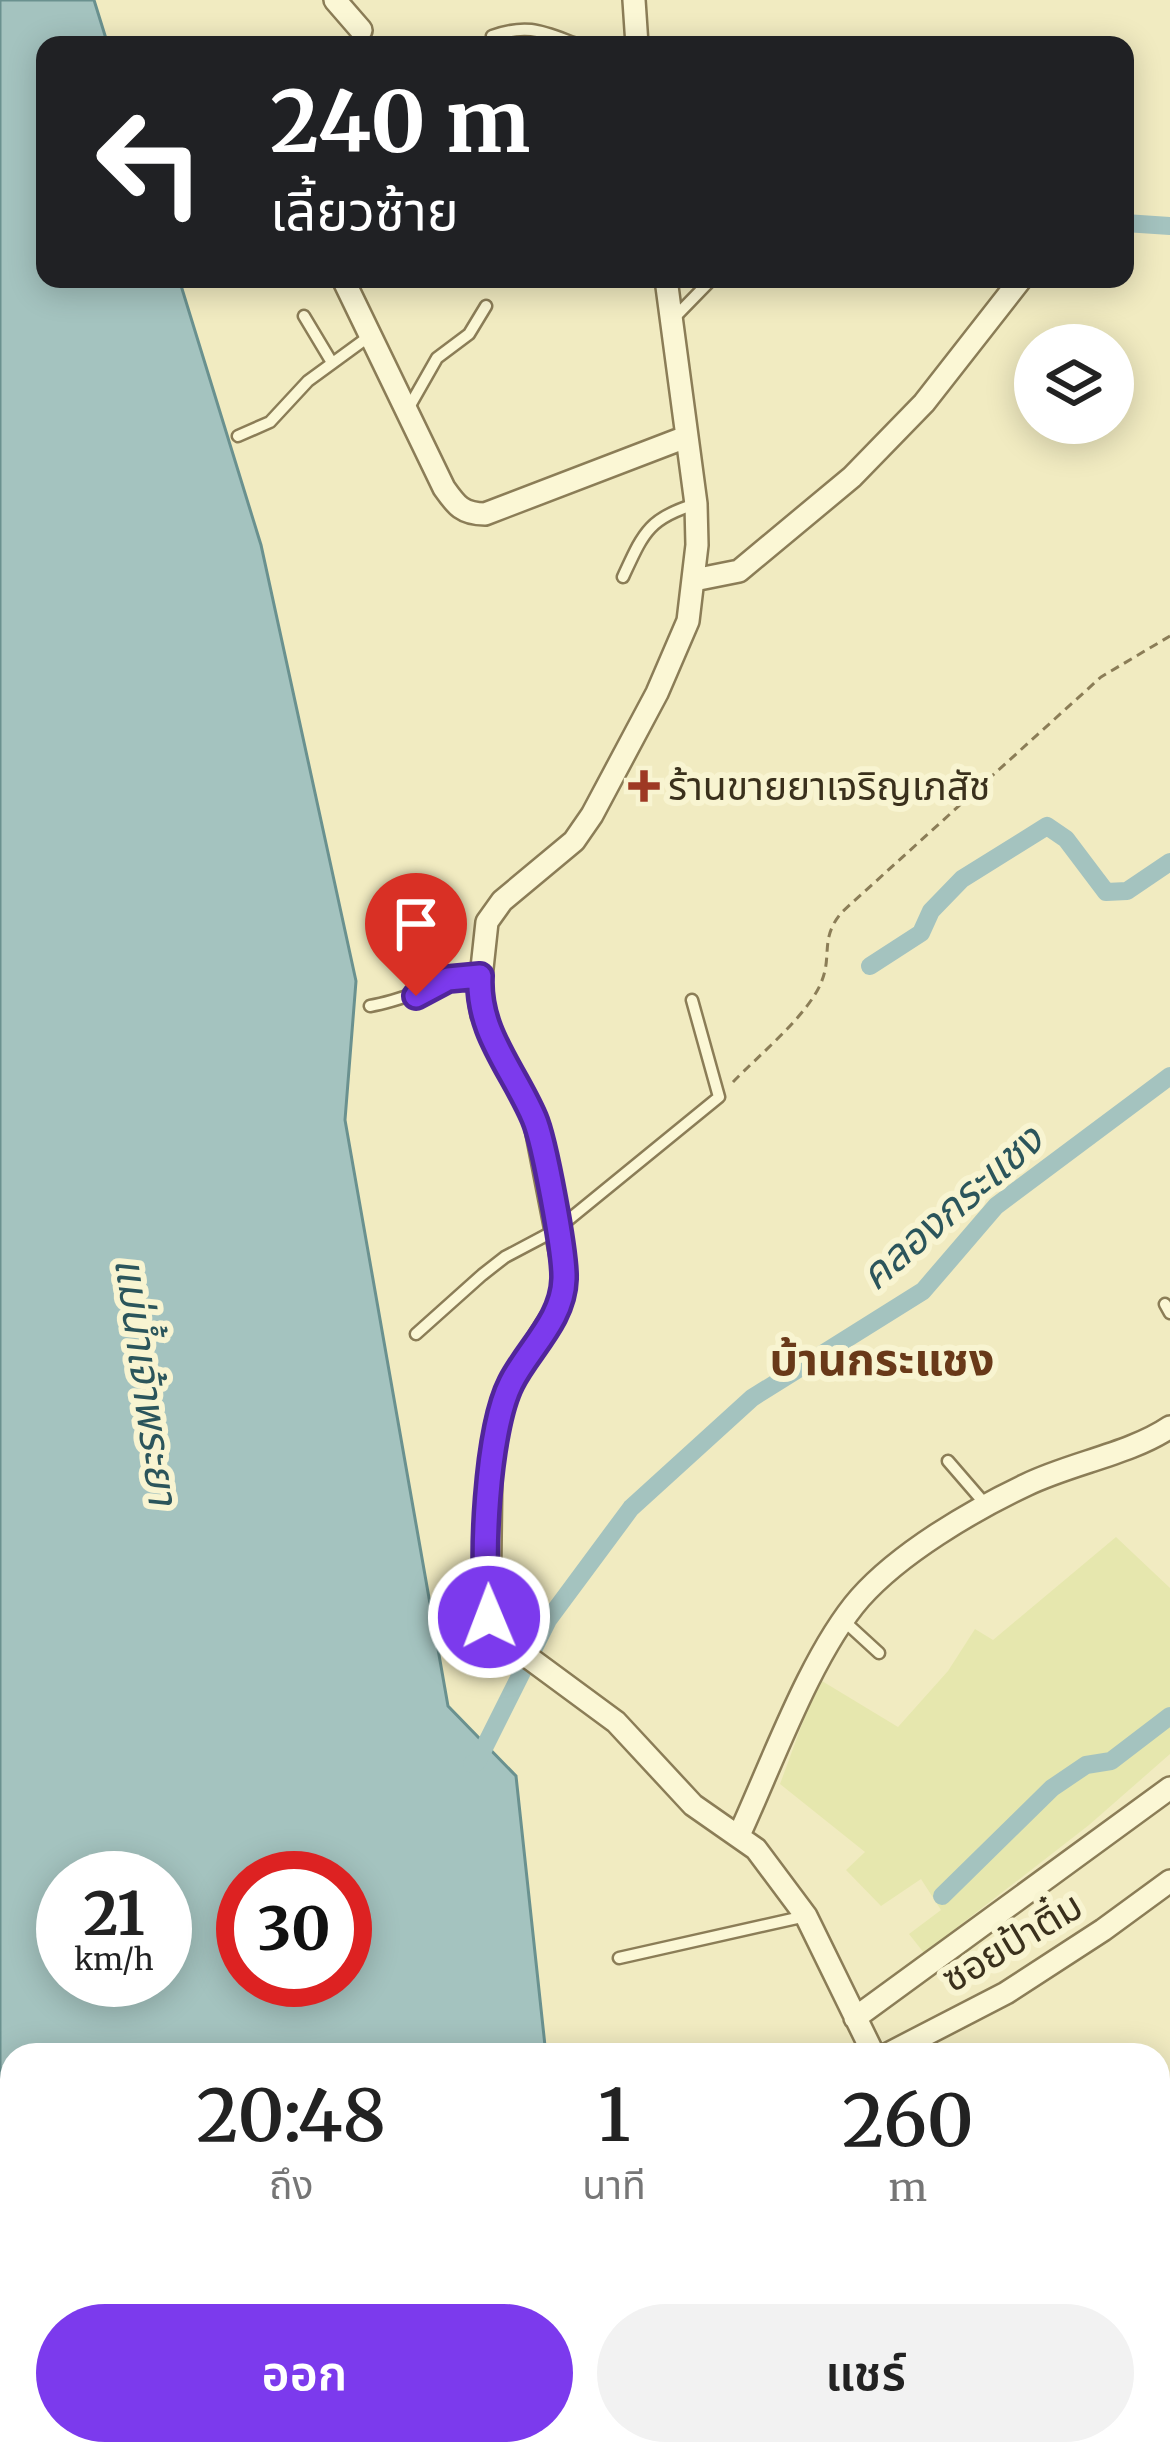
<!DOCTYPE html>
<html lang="th">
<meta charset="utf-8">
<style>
body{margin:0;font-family:Merriweather,"Noto Sans Thai",serif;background:#f2f2f2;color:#222;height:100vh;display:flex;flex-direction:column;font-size:45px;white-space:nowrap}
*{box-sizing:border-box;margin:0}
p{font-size:39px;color:#767676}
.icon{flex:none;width:66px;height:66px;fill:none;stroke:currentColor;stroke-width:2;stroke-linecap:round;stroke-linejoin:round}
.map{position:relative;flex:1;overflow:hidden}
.drawer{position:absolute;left:0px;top:2043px;width:1170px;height:423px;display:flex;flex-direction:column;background:#fff;border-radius:36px 36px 0 0;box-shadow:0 6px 30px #0003}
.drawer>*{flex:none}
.banner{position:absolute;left:36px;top:36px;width:1098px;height:252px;border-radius:24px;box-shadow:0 6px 30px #0003;background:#202124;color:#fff;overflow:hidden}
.buttons{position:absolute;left:1014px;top:324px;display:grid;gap:24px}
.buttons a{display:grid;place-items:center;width:120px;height:120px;border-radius:50%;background:#fff;box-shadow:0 6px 30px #0003;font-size:60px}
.speed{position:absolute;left:36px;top:1851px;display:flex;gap:24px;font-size:60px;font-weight:700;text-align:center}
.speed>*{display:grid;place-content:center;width:156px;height:156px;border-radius:50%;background:#fff;box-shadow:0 6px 30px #0003;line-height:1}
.speed small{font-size:30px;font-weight:400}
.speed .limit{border:18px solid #d22;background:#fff;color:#111}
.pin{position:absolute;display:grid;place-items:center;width:102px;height:102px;color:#fff;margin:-123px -51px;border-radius:50% 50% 50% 0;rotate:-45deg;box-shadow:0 0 12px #0007}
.pin .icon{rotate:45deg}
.me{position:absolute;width:132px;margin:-66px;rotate:359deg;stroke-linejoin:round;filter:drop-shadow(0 0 9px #0008)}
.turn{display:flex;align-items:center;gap:42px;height:252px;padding:0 36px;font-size:54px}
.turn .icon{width:156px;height:156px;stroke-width:2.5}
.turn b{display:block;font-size:84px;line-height:102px}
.eta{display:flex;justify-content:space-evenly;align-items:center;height:204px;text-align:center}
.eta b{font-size:72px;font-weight:600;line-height:84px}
.primary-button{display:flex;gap:24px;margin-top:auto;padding:24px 36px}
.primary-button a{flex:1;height:138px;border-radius:72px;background:#7c3aed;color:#fff;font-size:48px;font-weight:600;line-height:138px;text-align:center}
.primary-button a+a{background:#f2f2f2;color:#222}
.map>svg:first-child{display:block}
</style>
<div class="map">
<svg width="1170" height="2464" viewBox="0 0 1170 2464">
<rect width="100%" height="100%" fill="#f1ebc1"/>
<path fill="#e6e7ae" d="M 1116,1537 L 1170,1588 L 1170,1754 L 1089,1825 L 924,1953 L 909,1934 L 941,1910 L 921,1879 L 881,1906 L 846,1870 L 865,1852 L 780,1784 L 808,1708 L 822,1681 L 898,1727 L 948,1671 L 975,1629 L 993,1640 Z"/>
<path fill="#a4c3bf" stroke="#6a918f" stroke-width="3" fill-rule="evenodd" d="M 0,0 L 94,0 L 108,45 L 45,45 L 45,279 L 179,279 L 261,545 L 356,981 L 345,1120 L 448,1706 L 516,1776 L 546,2055 L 12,2055 L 12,2454 L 673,2454 L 676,2464 L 12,2464 L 0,2435 ZM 63,1878 L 165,1878 L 165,1980 L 63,1980 ZM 243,1878 L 345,1878 L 345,1980 L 243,1980 Z"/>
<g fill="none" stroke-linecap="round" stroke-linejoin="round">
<path stroke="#a4c3bf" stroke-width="18" d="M 1125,223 L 1170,226
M 870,966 L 921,933 L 931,911 L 962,879 L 1047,826 L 1066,839 L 1106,892 L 1127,891 L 1170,862
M 472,1764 L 477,1762 L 548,1620 L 631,1508 L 752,1398 L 923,1291 L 996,1206 L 1170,1076
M 942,1896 L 1052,1788 L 1086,1765 L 1111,1761 L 1170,1716"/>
<defs>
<path id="service" d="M 492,36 C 529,23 543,32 579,45
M 304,316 L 331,361
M 674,318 L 712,279
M 408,409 L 437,358 L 469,334 L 486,306
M 238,436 L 270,422 L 308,381 L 371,335
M 623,577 C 643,534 648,518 696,504
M 370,1006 C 411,999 439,980 480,976
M 1165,1304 L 1170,1313
M 416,1334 L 482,1275 L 505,1257 L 556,1230 L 719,1097 L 692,1000
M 948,1461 L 986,1505
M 843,1620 L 879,1653
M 619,1958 L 806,1916
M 1158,2262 L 1170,2255
M 992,2464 L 1008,2454"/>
<path id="minor" d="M 335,0 L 361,30
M 634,0 L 637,45
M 343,279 L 444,488 C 456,505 462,514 485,514 L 686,437
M 666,279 L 696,504 L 697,545 L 688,621 L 657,693 L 592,815 L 574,841 L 502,901 L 487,922 L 479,996 L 482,1015 L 534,1118 L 565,1277 L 561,1302 L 512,1380 L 497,1420 L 491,1456 L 489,1617 L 498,1635 L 616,1722 L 693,1805 L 756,1849 L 806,1916 L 874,2055
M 694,580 L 739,571 L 852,477 L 924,403 L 1021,279
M 739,1835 C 771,1766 811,1654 860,1598 C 900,1553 971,1511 1026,1485 C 1071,1463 1130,1454 1170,1427
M 855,2018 L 1170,1788
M 886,2055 L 1006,1993 L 1103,1930 L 1170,1881
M 1158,2180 L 1170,2171
M 1080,2454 L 1085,2464"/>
</defs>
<use href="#service" stroke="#8b7d57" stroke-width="15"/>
<use href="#minor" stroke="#8b7d57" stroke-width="26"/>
<path stroke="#8b7d57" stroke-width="3" stroke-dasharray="9 6" stroke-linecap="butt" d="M 733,1082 C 759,1055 807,1016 821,983 C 833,955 819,939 842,912 L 1101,677 L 1170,636"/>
<use href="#service" stroke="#fbf7d5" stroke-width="10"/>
<use href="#minor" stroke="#fbf7d5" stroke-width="21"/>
</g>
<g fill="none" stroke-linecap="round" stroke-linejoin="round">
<defs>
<path id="route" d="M 416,996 L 448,979 L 480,976 C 477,1032 513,1069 534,1118 C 544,1141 565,1254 564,1279 C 563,1320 528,1349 511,1383 C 487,1430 480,1565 489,1617"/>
</defs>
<use href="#route" stroke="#51269a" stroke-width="30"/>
<use href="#route" stroke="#7c3aed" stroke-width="21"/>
</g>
<path fill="#9e3923" stroke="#f8f4d1" stroke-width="4.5" d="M638 768h12v12h12v12h-12v12h-12v-12h-12v-12h12z"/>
<g text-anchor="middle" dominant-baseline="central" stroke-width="12" stroke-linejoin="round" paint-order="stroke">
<g font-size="39" fill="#3a301c" stroke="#f8f4d1" text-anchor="start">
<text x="668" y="786">ร้านขายยาเจริญเภสัช</text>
</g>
<g font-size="39" fill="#3a301c" stroke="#f8f4d1">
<text transform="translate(1012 1942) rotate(-31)">ซอยป้าติ๋ม</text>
</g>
<g font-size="42" font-style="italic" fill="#2b555b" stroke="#f8f4d1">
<text transform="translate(951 1207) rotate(-41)">คลองกระแชง</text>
<text transform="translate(147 1381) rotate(82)">แม่น้ำเจ้าพระยา</text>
</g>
<g font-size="45" font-weight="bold" fill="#693919" stroke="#f8f4d1">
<text x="882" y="1359">บ้านกระแชง</text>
</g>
</g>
</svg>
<div class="buttons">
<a><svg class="icon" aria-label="layers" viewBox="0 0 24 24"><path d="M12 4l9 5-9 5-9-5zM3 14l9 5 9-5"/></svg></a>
</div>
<div class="speed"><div>21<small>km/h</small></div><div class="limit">30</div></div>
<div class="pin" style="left:416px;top:996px;background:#d93025"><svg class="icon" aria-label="arrive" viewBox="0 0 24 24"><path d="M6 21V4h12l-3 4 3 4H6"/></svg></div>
<svg class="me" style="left:489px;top:1617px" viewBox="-20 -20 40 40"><circle r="17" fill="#7c3aed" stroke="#fff" stroke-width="3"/><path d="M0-11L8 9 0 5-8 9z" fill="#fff"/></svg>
<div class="banner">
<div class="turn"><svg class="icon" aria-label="left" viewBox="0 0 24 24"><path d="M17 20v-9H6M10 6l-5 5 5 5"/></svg><div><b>240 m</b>เลี้ยวซ้าย</div></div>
</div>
<section class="drawer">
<div class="eta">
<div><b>20:48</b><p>ถึง</p></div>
<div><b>1</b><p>นาที</p></div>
<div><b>260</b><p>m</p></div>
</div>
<div class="primary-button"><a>ออก</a><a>แชร์</a></div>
</section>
</div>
